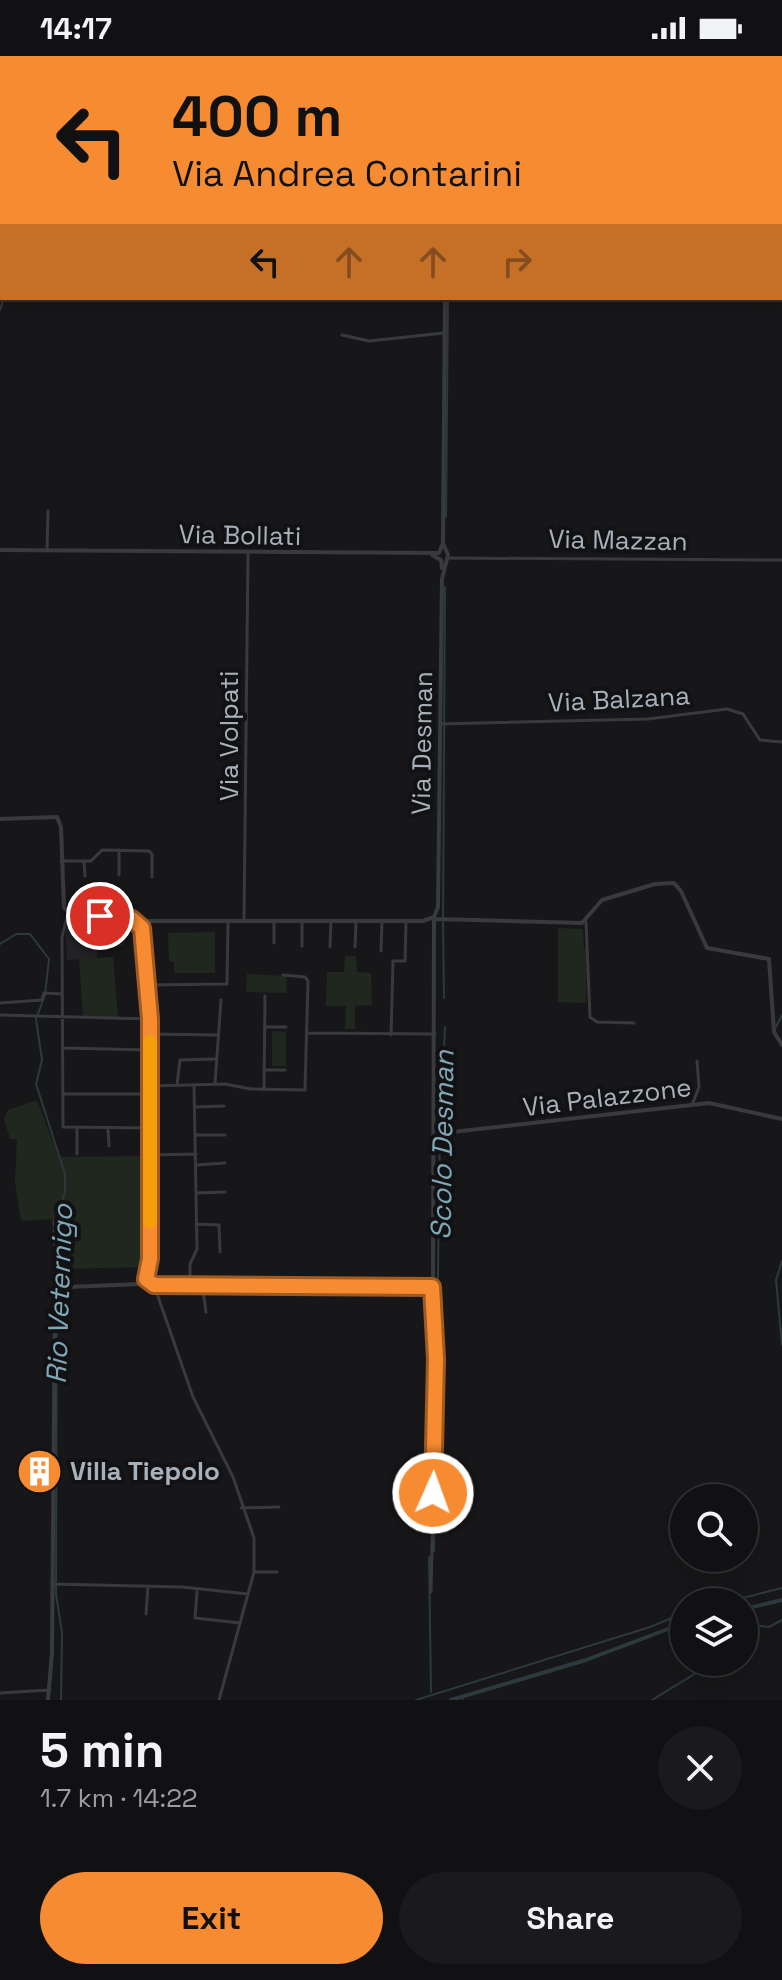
<!DOCTYPE html>
<meta charset="utf-8">
<style>
body{margin:0;font-family:"Space Grotesk",sans-serif;background:#1a1a1c;color:#f1f3f6;height:100vh;display:flex;flex-direction:column;font-size:30px;white-space:nowrap}
*{box-sizing:border-box;margin:0}
p{font-size:26px;color:#9c9da0}
.icon{flex:none;width:44px;height:44px;fill:none;stroke:currentColor;stroke-width:2;stroke-linecap:round;stroke-linejoin:round}
.map{position:relative;height:1644px;overflow:hidden}
.sheet{display:flex;flex-direction:column;background:#111113;flex:1}
.sheet>*{flex:none}
.top-card{position:absolute;left:0px;top:0px;width:782px;height:244px;box-shadow:0 4px 20px #0003,0 0 0 2px #303133;background:#f78b31;color:#111;overflow:hidden}
.fabs{position:absolute;left:670px;top:1428px;display:grid;gap:16px}
.fabs a{display:grid;place-items:center;width:88px;height:88px;border-radius:50%;background:#111113;box-shadow:0 4px 20px #0003,0 0 0 2px #303133;font-size:40px}
.pin{position:absolute;display:grid;place-items:center;width:68px;height:68px;color:#fff;margin:-34px;border:4px solid #fff;border-radius:50%;box-shadow:0 2px 8px #0007}
.me{position:absolute;width:88px;margin:-44px;rotate:2deg;stroke-linejoin:round;filter:drop-shadow(0 0 6px #0008)}
.turn{display:flex;align-items:center;gap:28px;height:168px;padding:0 40px;font-size:36px}
.turn .icon{width:104px;height:104px;stroke-width:2.5}
.turn b{display:block;font-size:56px;line-height:68px}
.lanes{display:flex;align-items:center;height:76px;padding:0 40px;background:#0003;justify-content:center;gap:40px;direction:ltr}
.lanes .off{opacity:.35}
.round{display:grid;place-items:center;flex:none;width:84px;height:84px;border-radius:42px;background:#1a1a1c}
.headline{display:flex;align-items:center;justify-content:space-between;height:136px;padding:0 40px}
h1{font-size:48px;font-weight:700;line-height:60px}
.action{display:flex;gap:16px;margin-top:auto;padding:16px 40px}
.action a{flex:1;height:92px;border-radius:48px;background:#f78b31;color:#111;font-size:32px;font-weight:700;line-height:92px;text-align:center}
.action a+a{background:#1a1a1c;color:#f1f3f6}
.status{display:flex;justify-content:space-between;align-items:center;height:56px;padding:0 40px;background:#111113;direction:ltr}
.status svg{height:22px;fill:currentColor}
.map>svg:first-child{display:block}
</style>
<div class="status"><b>14:17</b><svg viewBox="0 0 49 12"><path d="M0 12V9h3v3zM5 12V6h3v6zM10 12V3h3v9zM15 12V0h3v12zM26 1h20v11H26zM47 4h2v5h-2z"/></svg></div>
<div class="map">
<svg width="782" height="1644" viewBox="0 0 782 1644">
<rect width="100%" height="100%" fill="#171719"/>
<path fill="#232326" d="M 73,863 L 97,864 L 97,902 L 67,904 L 65,867 Z
M 100,864 L 123,865 L 124,890 L 100,891 Z"/>
<path fill="#1f271f" d="M 558,872 L 583,873 L 584,893 L 587,893 L 586,947 L 558,946 Z
M 215,876 L 215,917 L 174,917 L 174,906 L 169,905 L 168,877 Z
M 345,900 L 356,900 L 357,916 L 371,917 L 372,949 L 355,950 L 355,973 L 345,973 L 346,950 L 326,950 L 327,916 L 344,916 Z
M 113,901 L 118,961 L 83,960 L 79,903 Z
M 247,918 L 287,920 L 286,937 L 246,936 Z
M 272,975 L 286,976 L 286,1010 L 272,1010 Z
M 37,1044 L 65,1118 L 65,1136 L 57,1163 L 21,1165 L 15,1126 L 17,1083 L 10,1083 L 4,1063 L 8,1054 Z
M 147,1100 L 148,1211 L 60,1213 C 60,1195 57,1173 61,1156 C 65,1134 70,1122 59,1101 Z"/>
<g fill="none" stroke-linecap="round" stroke-linejoin="round">
<path stroke="#2c393d" stroke-width="2" d="M 32,2 L 32,0
M 0,254 L 4,242
M 446,461 L 448,242
M 443,861 L 445,531
M 443,866 L 444,942
M 0,888 L 16,878 L 30,878 L 49,903 L 45,939 L 36,963 L 42,1004 L 36,1028 L 65,1118 L 65,1136 L 57,1163 L 56,1538 L 62,1577 L 61,1644
M 775,973 L 782,959
M 782,1205 L 776,1224 L 782,1289
M 434,1495 L 440,1074 L 445,971
M 429,1501 L 431,1636
M 727,1546 L 782,1532
M 744,1580 L 753,1569 L 769,1571 L 782,1564
M 744,1591 L 744,1592
M 462,1640 L 463,1643
M 416,1644 L 650,1571 L 684,1557
M 652,1644 L 714,1606"/>
<path stroke="#2c393d" stroke-width="4" d="M 744,1553 L 782,1544
M 451,1644 L 586,1604 L 684,1567"/>
<path stroke="#383a3e" stroke-width="3" d="M 334,0 L 334,2
M 641,0 L 641,2
M 739,2 L 740,0
M 780,108 L 782,108
M 0,126 L 2,126
M 342,279 L 369,285 L 444,277
M 47,495 L 48,455
M 447,502 L 782,504
M 440,668 L 648,663 L 727,653 L 743,658 L 760,684 L 782,686
M 61,805 L 91,805 L 102,794 L 149,795 L 152,798 L 152,821
M 84,805 L 85,820
M 119,819 L 119,794
M 68,857 L 62,881 L 63,1071 L 150,1072
M 244,863 L 248,497
M 274,864 L 274,887
M 302,864 L 302,890
M 586,866 L 590,961 L 597,966 L 634,967
M 330,891 L 331,864
M 355,891 L 356,866
M 381,895 L 382,866
M 147,929 L 227,928 L 228,864
M 0,947 L 42,944 L 44,937 L 62,938
M 0,959 L 150,963
M 266,971 L 286,971
M 308,977 L 435,978
M 150,978 L 218,979
M 391,979 L 393,905 L 405,905 L 406,866
M 63,992 L 150,994
M 265,1014 L 285,1014
M 215,1028 L 221,944
M 177,1029 L 180,1004 L 214,1003
M 150,1030 L 225,1028 L 251,1033 L 305,1034 L 308,925 L 305,921 L 283,919
M 264,1034 L 265,940
M 63,1038 L 150,1038
M 692,1049 L 699,1031 L 697,1005
M 195,1051 L 224,1050
M 77,1073 L 77,1098
M 108,1073 L 109,1090
M 195,1079 L 225,1079
M 151,1099 L 196,1098
M 196,1109 L 225,1107
M 196,1137 L 225,1136
M 54,1164 L 56,1237
M 196,1168 L 219,1169 L 220,1196
M 202,1227 L 206,1256
M 190,1228 L 190,1208 L 197,1193 L 194,1029
M 154,1229 L 193,1341 L 233,1421 L 254,1482 L 254,1516 L 219,1644
M 241,1452 L 279,1451
M 254,1516 L 277,1516
M 52,1528 L 182,1531 L 248,1538
M 197,1536 L 195,1562 L 240,1567
M 431,1536 L 436,1303 L 432,1231
M 146,1558 L 148,1530
M 0,1637 L 50,1634"/>
<path stroke="#383a3e" stroke-width="4" d="M 448,2 L 448,0
M 780,138 L 782,138
M 0,494 L 439,497 L 443,487 L 445,242
M 432,499 L 441,504 L 442,512
M 0,763 L 57,761 L 61,771 L 64,852 L 73,859 L 136,865
M 436,863 L 582,867 L 602,844 L 655,828 L 674,827 L 681,835 L 707,892 L 769,903 L 774,976 L 782,989
M 435,1078 L 709,1047 L 782,1063
M 146,1223 L 154,1229 L 250,1227 L 428,1233 L 433,1229 L 434,861 L 438,851 L 442,523 L 448,499 L 443,487
M 48,1644 L 52,1597 L 55,1239 L 68,1231 L 140,1228 L 150,1215 L 150,963 L 142,872 L 136,865 L 141,861 L 146,865 L 423,865 L 434,861"/>
</g>
<g fill="none" stroke-linecap="round" stroke-linejoin="round">
<defs>
<path id="route" d="M 100,860 L 132,863 L 142,872 L 150,963 L 150,1203 L 146,1223 L 154,1229 L 432,1231 L 436,1303 L 433,1437"/>
</defs>
<use href="#route" stroke="#a15a20" stroke-width="20"/>
<use href="#route" stroke="#f78b31" stroke-width="14"/>
<path stroke="#f59e0b" stroke-width="14" d="M 150,986 L 150,1165"/>
</g>
<defs>
<symbol id="building-disc" viewBox="-11 -11 22 22"><circle r="9.5" fill="#f78b31" stroke="#121214"/><path d="M-4-6H4V6H1V3H-1V6H-4ZM-2.5-4.3h1.7v1.8h-1.7ZM.8-4.3h1.7v1.8H.8ZM-2.5-1h1.7V.8h-1.7ZM.8-1h1.7V.8H.8Z" fill="#fff"/></symbol>
</defs>
<g fill-rule="evenodd">
<use href="#building-disc" x="14" y="1390" width="51" height="51"/>
</g>
<g text-anchor="middle" dominant-baseline="central" stroke-width="8" stroke-linejoin="round" paint-order="stroke">
<g font-size="26" fill="#a8b1b9" stroke="#121214">
<text transform="translate(240 479) rotate(1)">Via Bollati</text>
<text transform="translate(618 484) rotate(1)">Via Mazzan</text>
<text transform="translate(619 643) rotate(-3)">Via Balzana</text>
<text transform="translate(229 680) rotate(-90)">Via Volpati</text>
<text transform="translate(422 687) rotate(-89)">Via Desman</text>
<text transform="translate(607 1041) rotate(-7)">Via Palazzone</text>
</g>
<g font-size="26" font-weight="bold" fill="#a8b1b9" stroke="#121214" text-anchor="start">
<text x="70" y="1415">Villa Tiepolo</text>
</g>
<g font-size="28" font-style="italic" fill="#7fa7b5" stroke="#121214">
<text transform="translate(442 1089) rotate(-89)">Scolo Desman</text>
<text transform="translate(59 1238) rotate(-88)">Rio Veternigo</text>
</g>
</g>
</svg>
<div class="fabs">
<a><svg class="icon" aria-label="search" viewBox="0 0 24 24"><circle cx="10" cy="10" r="6"/><path d="M15 15l6 6"/></svg></a>
<a><svg class="icon" aria-label="layers" viewBox="0 0 24 24"><path d="M12 4l9 5-9 5-9-5zM3 14l9 5 9-5"/></svg></a>
</div>
<div class="pin" style="left:100px;top:860px;background:#d93025"><svg class="icon" aria-label="arrive" viewBox="0 0 24 24"><path d="M6 21V4h12l-3 4 3 4H6"/></svg></div>
<svg class="me" style="left:433px;top:1437px" viewBox="-20 -20 40 40"><circle r="17" fill="#f78b31" stroke="#fff" stroke-width="3"/><path d="M0-11L8 9 0 5-8 9z" fill="#fff"/></svg>
<div class="top-card">
<div class="turn"><svg class="icon" aria-label="left" viewBox="0 0 24 24"><path d="M17 20v-9H6M10 6l-5 5 5 5"/></svg><div><b>400 m</b>Via Andrea Contarini</div></div>
<div class="lanes"><svg class="icon" aria-label="left" viewBox="0 0 24 24"><path d="M17 20v-9H6M10 6l-5 5 5 5"/></svg><svg class="icon off" aria-label="ahead" viewBox="0 0 24 24"><path d="M12 20V5M6 11l6-6 6 6"/></svg><svg class="icon off" aria-label="ahead" viewBox="0 0 24 24"><path d="M12 20V5M6 11l6-6 6 6"/></svg><svg class="icon off" aria-label="right" viewBox="0 0 24 24"><path d="M7 20v-9h11M14 6l5 5-5 5"/></svg></div>
</div>
</div>
<section class="sheet">
<div class="headline"><div><h1>5 min</h1><p>1.7 km · 14:22</p></div><a class="round"><svg class="icon" aria-label="close" viewBox="0 0 24 24"><path d="M6 6l12 12M18 6L6 18"/></svg></a></div>
<div class="action"><a>Exit</a><a>Share</a></div>
</section>
